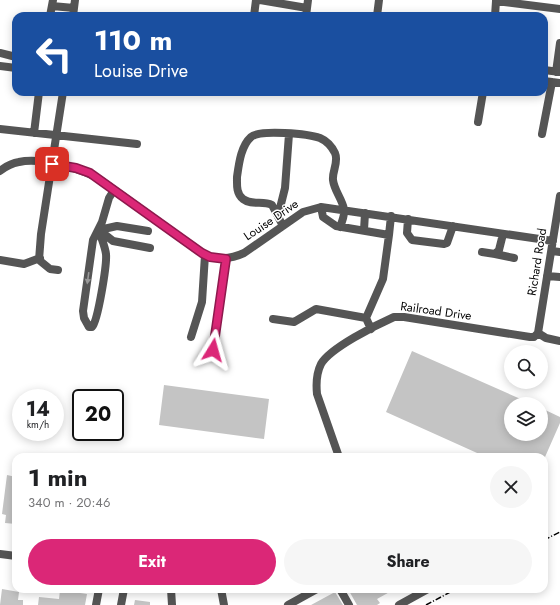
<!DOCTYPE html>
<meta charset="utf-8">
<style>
body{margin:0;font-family:Jost,sans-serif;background:#f6f6f6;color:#202124;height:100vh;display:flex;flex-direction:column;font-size:15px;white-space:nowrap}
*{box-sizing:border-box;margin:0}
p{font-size:13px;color:#757577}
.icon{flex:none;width:22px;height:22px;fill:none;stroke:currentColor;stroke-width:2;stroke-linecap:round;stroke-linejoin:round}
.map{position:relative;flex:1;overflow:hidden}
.drawer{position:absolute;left:12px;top:453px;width:536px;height:140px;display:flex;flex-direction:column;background:#fff;border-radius:12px;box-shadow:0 2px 10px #0003}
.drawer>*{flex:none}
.guide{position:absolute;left:12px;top:12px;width:536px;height:84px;border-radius:12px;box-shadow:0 2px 10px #0003;background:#1a4fa0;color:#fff;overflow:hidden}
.fabs{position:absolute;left:504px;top:345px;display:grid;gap:8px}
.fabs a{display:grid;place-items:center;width:44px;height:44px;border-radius:50%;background:#fff;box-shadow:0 2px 10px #0003;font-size:20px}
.speed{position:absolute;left:12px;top:389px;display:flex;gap:8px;font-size:20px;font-weight:700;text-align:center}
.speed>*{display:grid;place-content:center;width:52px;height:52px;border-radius:50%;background:#fff;box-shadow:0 2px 10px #0003;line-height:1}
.speed small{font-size:10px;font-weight:400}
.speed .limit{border:2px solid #111;border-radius:6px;background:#fff;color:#111}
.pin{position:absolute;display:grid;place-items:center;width:34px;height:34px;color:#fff;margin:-17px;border-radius:8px;box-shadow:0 2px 6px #0006}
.me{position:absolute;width:44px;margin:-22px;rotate:8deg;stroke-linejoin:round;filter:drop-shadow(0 0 3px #0008)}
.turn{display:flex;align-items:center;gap:14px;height:84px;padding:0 16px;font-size:18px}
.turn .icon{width:52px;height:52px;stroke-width:2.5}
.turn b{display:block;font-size:28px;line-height:34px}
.round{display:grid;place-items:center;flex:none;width:42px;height:42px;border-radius:21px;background:#f6f6f6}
.overview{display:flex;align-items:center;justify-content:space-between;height:68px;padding:0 16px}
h1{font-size:24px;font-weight:700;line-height:30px}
.button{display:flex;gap:8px;margin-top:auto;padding:8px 16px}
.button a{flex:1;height:46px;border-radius:24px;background:#db2777;color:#fff;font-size:16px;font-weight:700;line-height:46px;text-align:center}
.button a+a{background:#f6f6f6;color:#202124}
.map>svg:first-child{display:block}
</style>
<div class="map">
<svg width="560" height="605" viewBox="0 0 560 605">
<rect width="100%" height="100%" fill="#fff"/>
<path fill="#c4c4c4" d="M 412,351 L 532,404 L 511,404 L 511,434 L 541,434 L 541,408 L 560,417 L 560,423 L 545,457 L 486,457 L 386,412 Z
M 164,385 L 269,399 L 264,439 L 159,425 Z
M 7,475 L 16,477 L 16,524 L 5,523 L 6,515 L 2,514 Z
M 2,589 L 19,592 L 18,600 L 23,600 L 23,605 L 0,605 Z
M 348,589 L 395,589 L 377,599 L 380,603 L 377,605 L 357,605 Z
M 60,590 L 87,594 L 85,605 L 38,605 L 39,597 L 59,599 Z
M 335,592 L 343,605 L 311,605 Z
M 135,600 L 150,602 L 150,605 L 134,605 Z"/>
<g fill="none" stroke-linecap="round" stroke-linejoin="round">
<path stroke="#555" stroke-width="8" d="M 260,0 L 307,8
M 52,6 L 74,8
M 50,16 L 53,0
M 73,16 L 75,0
M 254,16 L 256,0
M 306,16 L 308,0
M 377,16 L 379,0
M 495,16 L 496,1 L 560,9
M 0,53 L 16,57
M 0,66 L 16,68
M 544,70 L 560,72
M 556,72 L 560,43
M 544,81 L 560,83
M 478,122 L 483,92
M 0,129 L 137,144
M 34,133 L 39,92
M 542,134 L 552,82
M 0,171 C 5,167 12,163 19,162 C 40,157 85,169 102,181 L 202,253 C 215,261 231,259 244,253 L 303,212 L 321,207 L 553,241
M 321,207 L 323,217 L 336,226 L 389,235 L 391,216
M 278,216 L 285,188 L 289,134
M 408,219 L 407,233 L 412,240 L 444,244 L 447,243 L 453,226
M 283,226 L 272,205 C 263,200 252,206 243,199 C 236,194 237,184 237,177 C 239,163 241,146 251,137 C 260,129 309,134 320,138 C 327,141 332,147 335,153 C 339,162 332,171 333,180 C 334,190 342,199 344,209 C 345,214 342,222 340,227
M 99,230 C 101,238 105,246 106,254 C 107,264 98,321 92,327 L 89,327 L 84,318 L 83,311 L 93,240 L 102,222 L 109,198 L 114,190
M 99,230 L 113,241 L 150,248
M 99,230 L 117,226 L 148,231
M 364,230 L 365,213
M 552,251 L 560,252
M 482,252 L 495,254 L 499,250 L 503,234
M 495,254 L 514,258
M 0,260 L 24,264 L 40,258
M 58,270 L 50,269 L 39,260 L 41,234 L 63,92
M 547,276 L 560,277
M 273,319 L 294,322 L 316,309 L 366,318
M 371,329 L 366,318 L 383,279 L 389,235
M 538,333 L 560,196
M 538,333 L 546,338 L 560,341
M 191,337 L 202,302 L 205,255
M 213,350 L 226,259
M 339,457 L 317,394 C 316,384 316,374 321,364 C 330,348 376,325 394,317 L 404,317 L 530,337 L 534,337 L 538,333
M 0,554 L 16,556
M 171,589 L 172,605
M 221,589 L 224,605
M 340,589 L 349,605
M 96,605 L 99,589
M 121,605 L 124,589
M 288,605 L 317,589
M 399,605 L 428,589"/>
<path stroke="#000" stroke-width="1.5" stroke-dasharray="6 2 1 2" stroke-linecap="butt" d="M 544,540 L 560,532
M 426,605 L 456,589"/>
</g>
<defs><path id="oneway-solid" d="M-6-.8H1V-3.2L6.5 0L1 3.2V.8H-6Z"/></defs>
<use fill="#999" href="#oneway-solid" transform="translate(88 278) rotate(98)"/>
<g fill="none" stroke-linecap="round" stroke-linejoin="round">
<defs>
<path id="route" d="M 52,164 L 76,168 L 90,173 L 202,253 L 210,257 L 226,259 L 213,350"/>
</defs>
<use href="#route" stroke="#8e194d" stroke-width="10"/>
<use href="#route" stroke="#db2777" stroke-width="7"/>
</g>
<g text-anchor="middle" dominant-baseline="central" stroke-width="3" stroke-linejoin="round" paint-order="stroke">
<g font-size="12" fill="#000" stroke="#fff">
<text transform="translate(271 220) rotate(-34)">Louise Drive</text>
<text transform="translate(537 262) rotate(-81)">Richard Road</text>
<text transform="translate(436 311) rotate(8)">Railroad Drive</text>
</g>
</g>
</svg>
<div class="fabs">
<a><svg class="icon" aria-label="search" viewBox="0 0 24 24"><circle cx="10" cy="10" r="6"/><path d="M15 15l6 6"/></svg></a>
<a><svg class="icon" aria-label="layers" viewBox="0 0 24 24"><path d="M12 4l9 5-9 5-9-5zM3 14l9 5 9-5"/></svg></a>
</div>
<div class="speed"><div>14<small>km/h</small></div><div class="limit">20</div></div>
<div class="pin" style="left:52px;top:164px;background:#d93025"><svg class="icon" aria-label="arrive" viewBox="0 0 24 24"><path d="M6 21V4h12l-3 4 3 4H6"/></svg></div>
<svg class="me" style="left:213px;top:350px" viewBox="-20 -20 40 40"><path d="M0-17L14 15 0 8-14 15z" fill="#db2777" stroke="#fff" stroke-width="4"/></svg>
<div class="guide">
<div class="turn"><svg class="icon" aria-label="left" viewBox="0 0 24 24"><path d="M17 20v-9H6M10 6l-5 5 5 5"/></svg><div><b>110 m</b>Louise Drive</div></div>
</div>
<section class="drawer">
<div class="overview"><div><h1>1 min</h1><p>340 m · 20:46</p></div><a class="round"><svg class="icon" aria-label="close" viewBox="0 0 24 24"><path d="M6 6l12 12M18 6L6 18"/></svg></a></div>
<div class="button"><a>Exit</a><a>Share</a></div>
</section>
</div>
